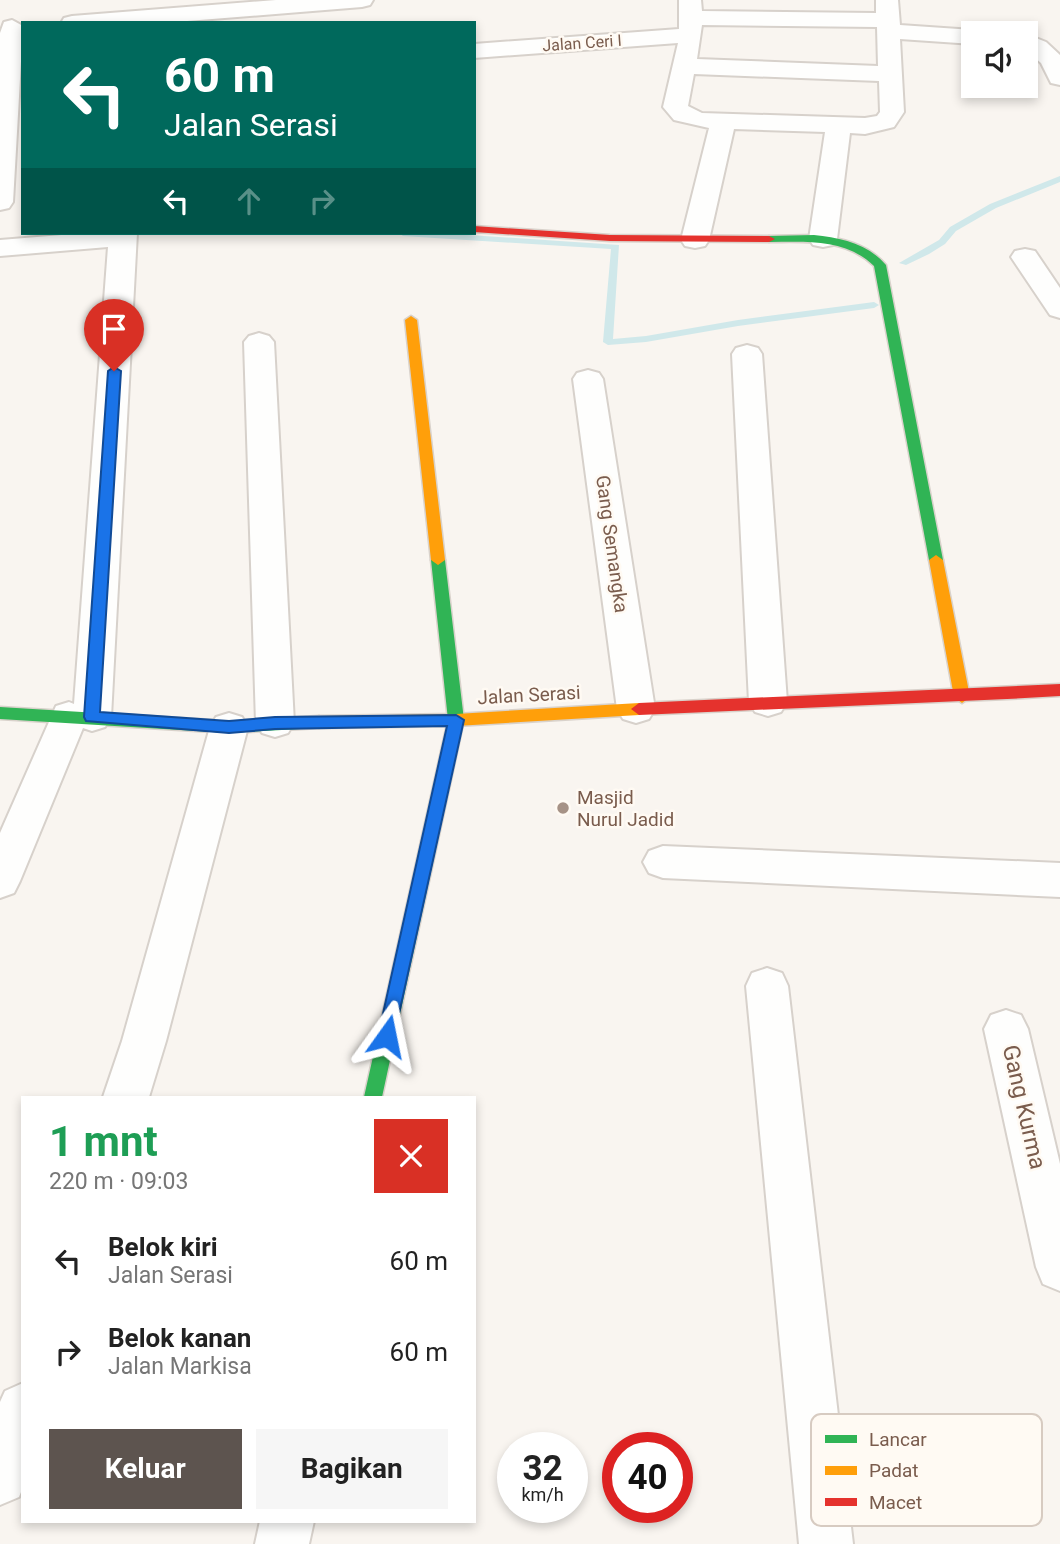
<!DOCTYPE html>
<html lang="id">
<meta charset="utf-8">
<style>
body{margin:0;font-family:Roboto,sans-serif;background:#f6f6f6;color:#222;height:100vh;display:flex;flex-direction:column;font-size:26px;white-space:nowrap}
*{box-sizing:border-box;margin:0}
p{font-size:23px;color:#767676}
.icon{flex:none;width:38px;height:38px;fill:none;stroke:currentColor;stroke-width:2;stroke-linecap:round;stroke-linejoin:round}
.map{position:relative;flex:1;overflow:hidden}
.panel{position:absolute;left:21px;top:1096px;width:455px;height:427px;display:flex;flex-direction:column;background:#fff;border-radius:0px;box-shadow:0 4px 10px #0003}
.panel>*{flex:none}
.banner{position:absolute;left:21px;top:21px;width:455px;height:214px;border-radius:0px;box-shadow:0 4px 10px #0003;background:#00695c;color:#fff;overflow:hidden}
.fabs{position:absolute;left:961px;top:21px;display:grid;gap:14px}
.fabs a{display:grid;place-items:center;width:77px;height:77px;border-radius:0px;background:#fff;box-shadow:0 4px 10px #0003;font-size:35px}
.speed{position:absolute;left:497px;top:1432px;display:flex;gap:14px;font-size:35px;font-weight:700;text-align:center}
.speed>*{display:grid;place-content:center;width:91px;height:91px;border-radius:50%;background:#fff;box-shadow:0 4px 10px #0003;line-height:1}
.speed small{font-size:18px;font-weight:400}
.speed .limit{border:10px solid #d22;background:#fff;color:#111}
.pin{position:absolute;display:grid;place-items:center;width:60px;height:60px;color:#fff;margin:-72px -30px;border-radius:50% 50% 50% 0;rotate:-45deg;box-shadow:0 0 7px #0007}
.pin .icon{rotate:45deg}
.me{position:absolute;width:77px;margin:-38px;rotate:12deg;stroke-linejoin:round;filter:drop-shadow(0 0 5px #0008)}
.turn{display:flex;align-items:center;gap:24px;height:147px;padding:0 28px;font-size:32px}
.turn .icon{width:91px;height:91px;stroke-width:2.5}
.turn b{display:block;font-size:49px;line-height:60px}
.lanes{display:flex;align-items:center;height:66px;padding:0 28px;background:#0003;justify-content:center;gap:35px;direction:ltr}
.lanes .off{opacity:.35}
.round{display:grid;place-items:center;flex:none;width:74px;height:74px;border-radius:0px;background:#f6f6f6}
.summary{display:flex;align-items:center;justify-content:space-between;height:119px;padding:0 28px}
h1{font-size:42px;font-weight:700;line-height:52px;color:#1e9e55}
.primary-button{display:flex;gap:14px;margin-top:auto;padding:14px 28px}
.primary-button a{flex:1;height:80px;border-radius:0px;background:#5d544f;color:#fff;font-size:28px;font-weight:700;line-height:80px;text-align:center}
.primary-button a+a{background:#f6f6f6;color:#222}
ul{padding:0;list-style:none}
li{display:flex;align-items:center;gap:21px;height:91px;padding:0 28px}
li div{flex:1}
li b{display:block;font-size:26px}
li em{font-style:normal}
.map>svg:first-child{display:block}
</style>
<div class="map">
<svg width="1060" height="1544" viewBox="0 0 1060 1544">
<rect width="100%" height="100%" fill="#f9f5f0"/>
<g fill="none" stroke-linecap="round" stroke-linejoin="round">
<path fill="#d0e8ea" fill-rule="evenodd" d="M 1060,176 L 1060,182 L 996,208 L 956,231 L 945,244 L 929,254 L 906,265 L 899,263 L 939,240 L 950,227 L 990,204 Z
M 399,233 L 439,233 L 619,245 L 613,339 L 646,336 L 738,320 L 874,302 L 879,305 L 874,308 L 738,326 L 646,342 L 608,345 L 603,342 L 611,249 L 403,236 Z"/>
<defs>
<path id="street" d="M 276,0 L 373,0 L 370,5 L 362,7 L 162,23 L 61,23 L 64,18 L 72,16 Z
M 679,0 L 701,0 L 702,11 L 876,13 L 876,0 L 898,0 L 900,25 L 973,30 L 982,33 L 973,33 L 973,44 L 900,39 L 904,112 L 894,127 L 865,134 L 850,133 L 837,239 L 833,245 L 823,247 L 813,245 L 809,239 L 825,132 L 734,129 L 709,240 L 705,246 L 695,248 L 685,246 L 681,240 L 709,128 L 674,120 L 663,107 L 678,43 L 474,58 L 474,44 L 679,29 ZM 702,25 L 877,27 L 878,66 L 697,59 ZM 694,74 L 879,81 L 880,112 L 877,116 L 865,118 L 702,113 L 688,106 Z
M 12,20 L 23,26 L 13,202 L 9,208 L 0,210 L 0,33 L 4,22 Z
M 1026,34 L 1046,42 L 1060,55 L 1060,85 L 1051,83 L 1041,63 L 1026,50 Z
M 86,233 L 137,233 L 111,717 L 105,727 L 92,731 L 83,728 L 20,881 L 14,893 L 0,898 L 0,833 L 56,706 L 69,702 L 74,704 L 108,247 L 0,256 L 0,240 Z
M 1025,249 L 1035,251 L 1060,288 L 1060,318 L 1050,315 L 1011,257 L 1015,251 Z
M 259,333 L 269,336 L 274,342 L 294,723 L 288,733 L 275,737 L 262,733 L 256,723 L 244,342 L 249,336 Z
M 747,345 L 758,348 L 762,354 L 787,702 L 781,712 L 768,716 L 755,712 L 749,702 L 732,354 L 736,348 Z
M 588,370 L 599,373 L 603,379 L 655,709 L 649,719 L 636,723 L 623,719 L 617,709 L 573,379 L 577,373 Z
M 229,713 L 242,717 L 248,727 L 166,1041 L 149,1097 L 103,1097 L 122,1041 L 210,727 L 216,717 Z
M 663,846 L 1060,863 L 1060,897 L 663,878 L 649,873 L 643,862 L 649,851 Z
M 767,968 L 782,973 L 788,986 L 853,1544 L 799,1544 L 746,986 L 752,973 Z
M 1006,1010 L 1021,1015 L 1028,1029 L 1060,1164 L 1060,1291 L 1043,1284 L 1036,1267 L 984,1029 L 991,1015 Z
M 23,1383 L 23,1487 L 19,1497 L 0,1505 L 0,1402 L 5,1391 Z
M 260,1521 L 314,1521 L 309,1544 L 255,1544 Z"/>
<path id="fast" d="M 814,235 C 841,238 867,243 886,265 L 943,560 L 941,563 L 936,565 L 929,560 L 874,266 C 845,238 807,242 769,242 L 763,239 L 769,236 Z
M 438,555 L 445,560 L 464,720 L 382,1097 L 364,1097 L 448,720 L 431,560 Z
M 0,707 L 229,721 L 319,716 L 327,722 L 319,728 L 229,733 L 0,719 Z"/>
<path id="slow" d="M 411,316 L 417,320 L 445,560 L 438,565 L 431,560 L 405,320 Z
M 936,555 L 943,560 L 970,697 L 962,703 L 954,697 L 929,560 Z
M 639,703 L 647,709 L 639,715 L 456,726 L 319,728 L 311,722 L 319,716 L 456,714 Z"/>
<path id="jam" d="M 474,226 L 610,235 L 769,236 L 775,239 L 769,242 L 610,241 L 474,232 Z
M 1060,684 L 1060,696 L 1007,699 L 639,715 L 631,709 L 639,703 Z"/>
</defs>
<use href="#street" stroke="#d7d1cb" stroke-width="4"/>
<use href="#fast" stroke="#d9d2cb" stroke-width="3"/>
<use href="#slow" stroke="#d9d2cb" stroke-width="3"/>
<use href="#jam" stroke="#d9d2cb" stroke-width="3"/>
<use href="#street" fill="#fefefd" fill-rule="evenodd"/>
<use href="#fast" fill="#30b455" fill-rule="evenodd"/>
<use href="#slow" fill="#ff9f0a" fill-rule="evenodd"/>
<use href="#jam" fill="#e5322d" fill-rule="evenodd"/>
</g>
<path fill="#1a73e8" stroke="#114b97" stroke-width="2" d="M 114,367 L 121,371 L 100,712 L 229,721 L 275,717 L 456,715 L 464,720 L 393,1041 L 387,1044 L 380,1041 L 378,1036 L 447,726 L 275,729 L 229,733 L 86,721 L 84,717 L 108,371 Z"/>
<circle fill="#a69286" stroke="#fffaf3" stroke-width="2.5" cx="563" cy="808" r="7"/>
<g text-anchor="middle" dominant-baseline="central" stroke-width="5" stroke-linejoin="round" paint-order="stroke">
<g font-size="16" fill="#7a5c4d" stroke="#fffaf3">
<text transform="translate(582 43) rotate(-4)">Jalan Ceri I</text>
</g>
<g font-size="19" fill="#7a5c4d" stroke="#fffaf3">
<text transform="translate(612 544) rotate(82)">Gang Semangka</text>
<text transform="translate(529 695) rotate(-3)">Jalan Serasi</text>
</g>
<g font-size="19" fill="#7a5c4d" stroke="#fffaf3" text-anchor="start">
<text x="577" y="797">Masjid<tspan x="577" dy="22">Nurul Jadid</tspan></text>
</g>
<g font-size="23" fill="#7a5c4d" stroke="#fffaf3">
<text transform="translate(1024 1107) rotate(77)">Gang Kurma</text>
</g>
</g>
<rect x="811" y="1414" width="231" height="112" rx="10" fill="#fffaf3" stroke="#d7cbc1" stroke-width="2"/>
<rect x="825" y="1435" width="32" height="8" fill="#30b455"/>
<rect x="825" y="1466" width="32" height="9" fill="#ff9f0a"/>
<rect x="825" y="1498" width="32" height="8" fill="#e5322d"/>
<g font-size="19" fill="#7a5c4d">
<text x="869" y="1446">Lancar</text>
<text x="869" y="1477">Padat</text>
<text x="869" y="1509">Macet</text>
</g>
</svg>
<div class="fabs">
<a><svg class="icon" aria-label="sound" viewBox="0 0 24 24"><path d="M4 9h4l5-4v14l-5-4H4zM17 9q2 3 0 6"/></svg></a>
</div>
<div class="speed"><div>32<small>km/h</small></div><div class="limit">40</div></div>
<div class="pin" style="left:114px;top:371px;background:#d93025"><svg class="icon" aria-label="arrive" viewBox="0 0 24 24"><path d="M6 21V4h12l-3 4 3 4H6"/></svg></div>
<svg class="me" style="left:387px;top:1036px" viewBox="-20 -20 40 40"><path d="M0-17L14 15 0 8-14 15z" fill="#1a73e8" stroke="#fff" stroke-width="4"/></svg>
<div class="banner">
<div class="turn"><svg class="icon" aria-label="left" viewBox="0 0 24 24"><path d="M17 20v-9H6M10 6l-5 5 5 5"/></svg><div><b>60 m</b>Jalan Serasi</div></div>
<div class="lanes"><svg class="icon" aria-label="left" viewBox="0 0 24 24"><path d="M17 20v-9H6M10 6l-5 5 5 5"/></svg><svg class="icon off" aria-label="ahead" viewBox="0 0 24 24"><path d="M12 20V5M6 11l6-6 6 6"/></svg><svg class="icon off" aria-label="right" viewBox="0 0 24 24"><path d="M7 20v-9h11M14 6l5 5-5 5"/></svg></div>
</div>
<section class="panel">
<div class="summary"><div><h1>1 mnt</h1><p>220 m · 09:03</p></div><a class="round" style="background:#d93025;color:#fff"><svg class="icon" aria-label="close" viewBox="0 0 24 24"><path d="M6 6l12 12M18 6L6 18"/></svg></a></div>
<ul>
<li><svg class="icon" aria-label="left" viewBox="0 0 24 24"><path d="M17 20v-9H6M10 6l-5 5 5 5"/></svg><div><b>Belok kiri</b><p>Jalan Serasi</p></div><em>60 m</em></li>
<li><svg class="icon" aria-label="right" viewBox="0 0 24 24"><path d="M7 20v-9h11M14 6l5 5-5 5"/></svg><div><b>Belok kanan</b><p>Jalan Markisa</p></div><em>60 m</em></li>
</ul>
<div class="primary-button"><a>Keluar</a><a>Bagikan</a></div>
</section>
</div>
